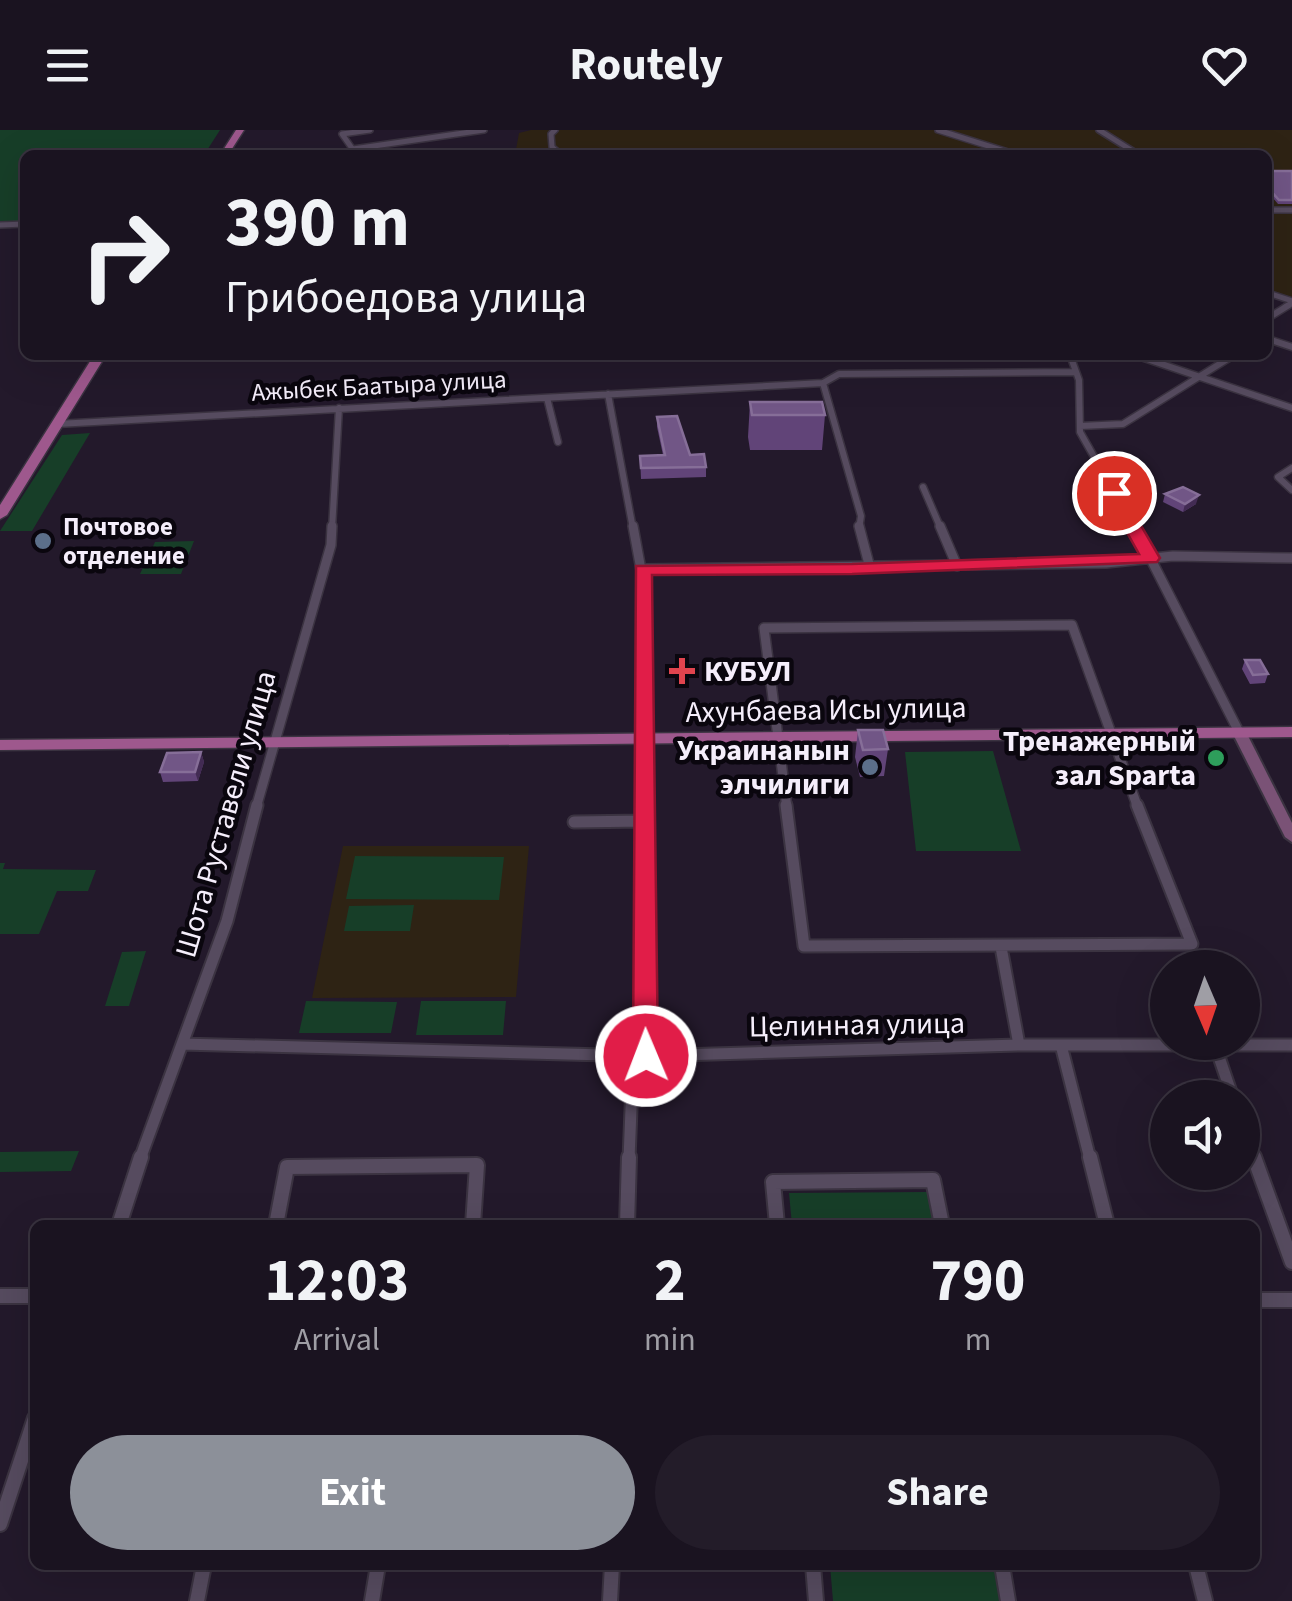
<!DOCTYPE html>
<meta charset="utf-8">
<style>
body{margin:0;font-family:"Source Sans 3",sans-serif;background:#231c29;color:#f1f3f6;height:100vh;display:flex;flex-direction:column;font-size:38px;white-space:nowrap}
*{box-sizing:border-box;margin:0}
p{font-size:32px;color:#9f9ea5}
.icon{flex:none;width:55px;height:55px;fill:none;stroke:currentColor;stroke-width:2;stroke-linecap:round;stroke-linejoin:round}
.map{position:relative;flex:1;overflow:hidden}
.drawer{position:absolute;left:30px;top:1090px;width:1230px;height:350px;display:flex;flex-direction:column;background:#1a1320;border-radius:15px;box-shadow:0 10px 40px #0002,0 0 0 2px #38323e}
.drawer>*{flex:none}
.hud{position:absolute;left:20px;top:20px;width:1252px;height:210px;border-radius:15px;box-shadow:0 10px 40px #0002,0 0 0 2px #38323e;background:#1a1320;color:#f1f3f6;overflow:hidden}
.needle{width:65px;rotate:178deg}
.buttons{position:absolute;left:1150px;top:820px;display:grid;gap:20px}
.buttons a{display:grid;place-items:center;width:110px;height:110px;border-radius:50%;background:#1a1320;box-shadow:0 10px 40px #0002,0 0 0 2px #38323e;font-size:50px}
.pin{position:absolute;display:grid;place-items:center;width:85px;height:85px;color:#fff;margin:-42px;border:5px solid #fff;border-radius:50%;box-shadow:0 2px 10px #0007}
.me{position:absolute;width:110px;margin:-55px;rotate:359deg;stroke-linejoin:round;filter:drop-shadow(0 0 8px #0008)}
.turn{display:flex;align-items:center;gap:35px;height:210px;padding:0 40px;font-size:45px}
.turn .icon{width:130px;height:130px;stroke-width:2.5}
.turn b{display:block;font-size:70px;line-height:85px}
.eta{display:flex;justify-content:space-evenly;align-items:center;height:170px;text-align:center}
.eta b{font-size:60px;font-weight:700;line-height:70px}
.primary-button{display:flex;gap:20px;margin-top:auto;padding:20px 40px}
.primary-button a{flex:1;height:115px;border-radius:60px;background:#8c9099;color:#fff;font-size:40px;font-weight:700;line-height:115px;text-align:center}
.primary-button a+a{background:#231c29;color:#f1f3f6}
header{display:flex;justify-content:space-between;align-items:center;height:130px;padding:0 40px;background:#1a1320;font-size:45px;font-weight:700}
.map>svg:first-child{display:block}
</style>
<header><svg class="icon" aria-label="menu" viewBox="0 0 24 24"><path d="M4 6h16M4 12h16M4 18h16"/></svg>Routely<svg class="icon" aria-label="heart" viewBox="0 0 24 24"><path d="M12 20l-8-8c-3-5 5-10 8-4 3-6 11-1 8 4z"/></svg></header>
<div class="map">
<svg width="1292" height="1471" viewBox="0 0 1292 1471">
<rect width="100%" height="100%" fill="#23192b"/>
<path fill="#2e2314" d="M 531,0 L 1292,0 L 1292,167 L 1268,160 L 1268,25 L 515,25 L 519,3 Z
M 343,716 L 529,716 L 516,867 L 312,868 Z"/>
<path fill="#173e28" d="M 0,0 L 220,0 L 204,25 L 25,25 L 25,94 L 0,94 Z
M 90,303 L 32,401 L 0,401 L 62,305 Z
M 194,411 L 181,444 L 140,444 L 155,412 Z
M 993,621 L 1021,721 L 916,721 L 905,622 Z
M 355,726 L 504,727 L 499,770 L 346,769 Z
M 0,733 L 5,733 L 3,739 L 96,740 L 88,761 L 57,761 L 39,804 L 0,804 Z
M 414,775 L 410,801 L 344,801 L 349,776 Z
M 146,821 L 129,876 L 105,876 L 122,822 Z
M 306,871 L 397,872 L 391,903 L 299,903 Z
M 421,871 L 506,871 L 503,905 L 416,905 Z
M 79,1021 L 71,1041 L 0,1042 L 0,1022 Z
M 928,1062 L 934,1095 L 792,1095 L 789,1063 Z
M 830,1435 L 994,1435 L 1000,1471 L 833,1471 Z"/>
<g fill="none" stroke-linecap="round" stroke-linejoin="round">
<defs>
<path id="minor-far4" d="M 555,0 L 551,4 L 552,17 L 561,25
M 938,0 L 1017,25
M 1099,0 L 1139,25
M 353,19 L 484,0
M 356,24 L 342,4 L 370,0
M 1268,80 L 1292,80
M 0,95 L 25,94
M 1268,163 L 1292,171
M 1285,177 L 1292,173"/>
<path id="minor-far3" d="M 1268,188 L 1289,175
M 1268,209 L 1292,217
M 1070,225 L 1079,250 L 1080,302 L 1135,399
M 1135,225 L 1292,278
M 823,253 L 861,386 L 859,399
M 608,264 L 633,399
M 547,268 L 558,312
M 57,294 L 823,253 L 839,244 L 1076,242
M 1080,296 L 1123,294 L 1234,225
M 1292,338 L 1278,347 L 1292,360
M 923,357 L 941,399
M 332,399 L 339,278"/>
<path id="minor-far2" d="M 633,396 L 646,467 L 643,678
M 859,396 L 870,438
M 940,396 L 957,436
M 1134,396 L 1239,602
M 643,439 L 1106,433 L 1173,426 L 1292,428
M 256,678 L 331,415 L 332,396
M 787,678 L 764,498 L 1072,495 L 1138,678"/>
<path id="minor-far1" d="M 786,675 L 804,816 L 1192,814 L 1137,675
M 574,692 L 643,691
M 1001,817 L 1019,915
M 182,914 L 645,926 L 1019,915 L 1292,915
M 1061,915 L 1090,1029
M 1215,915 L 1233,968
M 1242,993 L 1255,1029
M 140,1029 L 227,791 L 257,675
M 629,1029 L 632,954 L 645,926 L 643,675"/>
<path id="minor" d="M 1090,1027 L 1107,1095
M 1254,1027 L 1292,1132
M 119,1095 L 141,1027
M 276,1095 L 287,1037 L 477,1035 L 473,1095
M 627,1095 L 629,1027
M 777,1095 L 773,1052 L 933,1050 L 942,1095
M 0,1166 L 35,1166
M 1255,1170 L 1292,1170
M 0,1394 L 35,1288
M 813,1435 L 816,1471
M 1002,1435 L 1008,1471
M 1196,1435 L 1205,1471
M 197,1471 L 204,1435
M 372,1471 L 378,1435
M 610,1471 L 612,1435"/>
<path id="secondary" d="M 1239,598 L 1246,602 L 1292,693 L 1292,712 L 1285,707 L 1232,602 Z"/>
<path id="primary" d="M 236,0 L 244,0 L 228,25 L 220,25 Z
M 94,225 L 106,225 L 7,385 L 0,389 L 0,375 Z
M 1292,597 L 1292,607 L 0,620 L 0,610 Z"/>
</defs>
<use href="#minor-far4" stroke="#3b3341" stroke-width="8"/>
<use href="#minor-far3" stroke="#3b3341" stroke-width="9"/>
<use href="#minor-far2" stroke="#3b3341" stroke-width="12"/>
<use href="#minor-far1" stroke="#3b3341" stroke-width="15"/>
<use href="#minor" stroke="#3b3341" stroke-width="18"/>
<use href="#secondary" stroke="#3b3341" stroke-width="4"/>
<use href="#primary" stroke="#3b3341" stroke-width="3"/>
<use href="#minor-far4" stroke="#564b5f" stroke-width="5"/>
<use href="#minor-far3" stroke="#564b5f" stroke-width="6"/>
<use href="#minor-far2" stroke="#564b5f" stroke-width="9"/>
<use href="#minor-far1" stroke="#564b5f" stroke-width="11"/>
<use href="#minor" stroke="#564b5f" stroke-width="14"/>
<use href="#secondary" fill="#7a5276" fill-rule="evenodd"/>
<use href="#primary" fill="#9e588d" fill-rule="evenodd"/>
</g>
<path fill="#614478" d="M 1268,41 L 1292,41 L 1292,74 L 1278,74 L 1268,62 Z
M 750,272 L 825,285 L 822,320 L 750,320 L 748,307 Z
M 657,287 L 690,325 L 706,337 L 706,347 L 641,349 L 640,326 L 663,325 L 657,297 Z
M 1165,364 L 1196,374 L 1183,382 L 1163,372 Z
M 1245,530 L 1268,544 L 1265,553 L 1250,554 L 1242,539 Z
M 858,600 L 888,619 L 884,646 L 860,647 L 855,627 Z
M 201,622 L 204,632 L 198,651 L 163,652 L 160,642 Z"/>
<path fill="#422b53" d="M 1199,365 L 1196,374 L 1183,382 L 1185,374 Z
M 201,622 L 204,632 L 198,651 L 195,642 Z"/>
<path fill="#715686" stroke="#866e98" stroke-width="2.5" d="M 1268,41 L 1292,41 L 1292,70 L 1279,70 L 1268,58 Z
M 750,272 L 822,272 L 825,285 L 752,285 Z
M 677,286 L 690,325 L 704,324 L 706,337 L 641,338 L 640,326 L 665,325 L 657,287 Z
M 1183,357 L 1199,365 L 1185,374 L 1165,364 Z
M 1245,530 L 1260,530 L 1268,544 L 1253,545 Z
M 858,600 L 883,600 L 888,619 L 863,620 Z
M 201,622 L 195,642 L 160,642 L 167,623 Z"/>
<path fill="#e11d48" stroke="#92132f" stroke-width="2.5" d="M 1108,359 L 1122,363 L 1160,428 L 1157,432 L 852,444 L 652,445 L 658,926 L 655,933 L 636,933 L 633,926 L 636,436 L 852,434 L 1139,424 L 1105,363 Z"/>
<g fill="#5c6f8a" stroke="#0a060e" stroke-width="4">
<circle cx="43" cy="411" r="10"/>
<circle cx="870" cy="637" r="10"/>
</g>
<path fill="#e0444e" stroke="#0a060e" stroke-width="4" d="M677 526h10v10h10v10h-10v10h-10v-10h-10v-10h10z"/>
<circle fill="#2e9e5b" stroke="#0a060e" stroke-width="4" cx="1216" cy="628" r="10"/>
<g text-anchor="middle" dominant-baseline="central" stroke-width="9" stroke-linejoin="round" paint-order="stroke">
<g font-size="25" fill="#f5eefb" stroke="#0a060e">
<text transform="translate(379 256) rotate(-3)">Ажыбек Баатыра улица</text>
</g>
<g font-size="25" font-weight="bold" fill="#f5eefb" stroke="#0a060e" text-anchor="start">
<text x="63" y="397">Почтовое<tspan x="63" dy="29">отделение</tspan></text>
</g>
<g font-size="30" font-weight="bold" fill="#f5eefb" stroke="#0a060e" text-anchor="end">
<text x="704" y="541" text-anchor="start">КУБУЛ</text>
<text x="1196" y="611">Тренажерный<tspan x="1196" dy="34">зал Sparta</tspan></text>
<text x="850" y="620">Украинанын<tspan x="850" dy="34">элчилиги</tspan></text>
</g>
<g font-size="30" fill="#f5eefb" stroke="#0a060e">
<text transform="translate(826 580) rotate(-1)">Ахунбаева Исы улица</text>
<text transform="translate(226 684) rotate(-74)">Шота Руставели улица</text>
<text transform="translate(857 895) rotate(-1)">Целинная улица</text>
</g>
</g>
</svg>
<div class="buttons">
<a><svg class="needle" viewBox="-14 -14 28 28"><path d="M0-13l5 13h-10z" fill="#e53935"/><path d="M0 13l5-13h-10z" fill="#9f9ea5"/></svg></a>
<a><svg class="icon" aria-label="sound" viewBox="0 0 24 24"><path d="M4 9h4l5-4v14l-5-4H4zM17 9q2 3 0 6"/></svg></a>
</div>
<div class="pin" style="left:1114px;top:363px;background:#d93025"><svg class="icon" aria-label="arrive" viewBox="0 0 24 24"><path d="M6 21V4h12l-3 4 3 4H6"/></svg></div>
<svg class="me" style="left:646px;top:926px" viewBox="-20 -20 40 40"><circle r="17" fill="#e11d48" stroke="#fff" stroke-width="3"/><path d="M0-11L8 9 0 5-8 9z" fill="#fff"/></svg>
<div class="hud">
<div class="turn"><svg class="icon" aria-label="right" viewBox="0 0 24 24"><path d="M7 20v-9h11M14 6l5 5-5 5"/></svg><div><b>390 m</b>Грибоедова улица</div></div>
</div>
<section class="drawer">
<div class="eta">
<div><b>12:03</b><p>Arrival</p></div>
<div><b>2</b><p>min</p></div>
<div><b>790</b><p>m</p></div>
</div>
<div class="primary-button"><a>Exit</a><a>Share</a></div>
</section>
</div>
